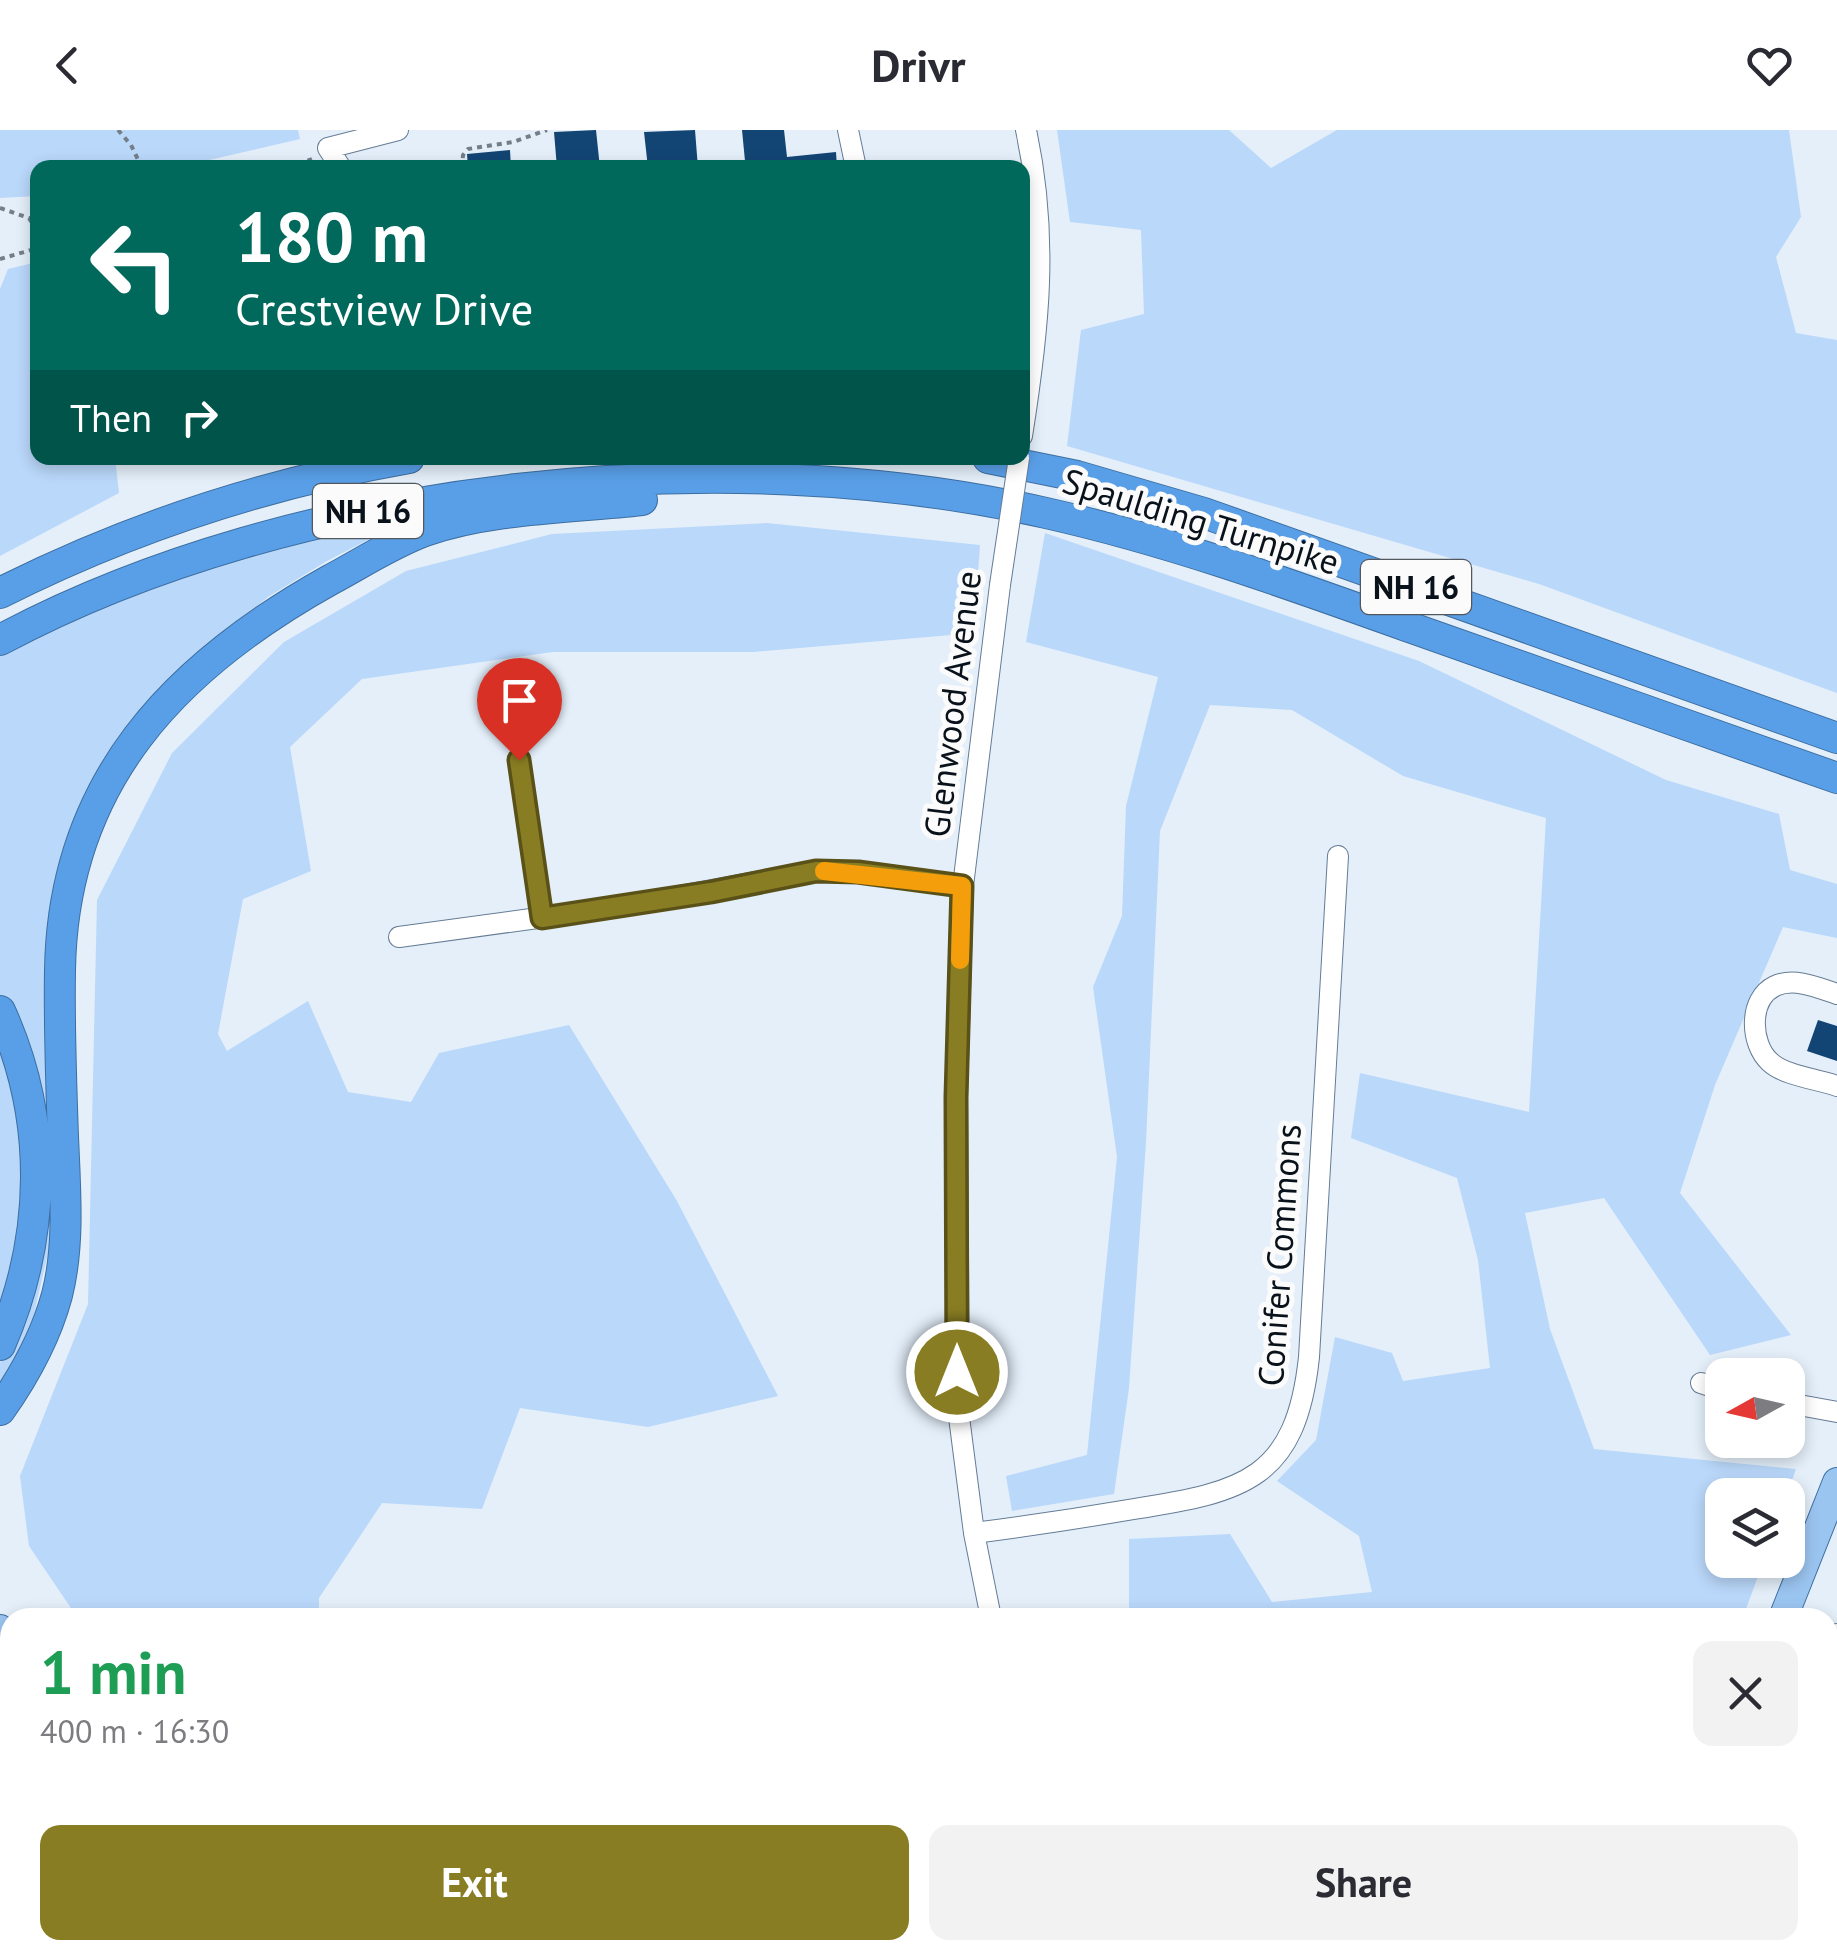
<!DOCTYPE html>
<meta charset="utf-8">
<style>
body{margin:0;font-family:"PT Sans",sans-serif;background:#f2f2f3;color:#2b2b33;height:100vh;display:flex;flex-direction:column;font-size:38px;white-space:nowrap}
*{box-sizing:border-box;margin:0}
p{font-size:32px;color:#7c7c81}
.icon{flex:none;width:55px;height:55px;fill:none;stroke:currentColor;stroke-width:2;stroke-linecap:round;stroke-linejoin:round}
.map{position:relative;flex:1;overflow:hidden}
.panel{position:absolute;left:0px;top:1478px;width:1838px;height:352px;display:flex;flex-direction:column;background:#fff;border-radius:30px 30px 0 0;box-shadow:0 5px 15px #0003}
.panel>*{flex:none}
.banner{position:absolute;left:30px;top:30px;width:1000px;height:305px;border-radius:20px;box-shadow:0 5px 15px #0003;background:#00695c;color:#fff;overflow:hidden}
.needle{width:65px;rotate:262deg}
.tools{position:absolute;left:1705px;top:1228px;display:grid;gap:20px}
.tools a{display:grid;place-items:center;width:100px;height:100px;border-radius:20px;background:#fff;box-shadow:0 5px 15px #0003;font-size:50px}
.pin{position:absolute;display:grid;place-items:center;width:85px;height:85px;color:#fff;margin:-102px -42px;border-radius:50% 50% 50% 0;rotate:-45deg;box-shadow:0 0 10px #0007}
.pin .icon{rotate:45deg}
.me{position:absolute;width:110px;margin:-55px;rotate:0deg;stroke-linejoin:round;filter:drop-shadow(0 0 8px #0008)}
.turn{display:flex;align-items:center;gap:35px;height:210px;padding:0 40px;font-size:45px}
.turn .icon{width:130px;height:130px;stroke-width:2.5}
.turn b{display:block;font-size:70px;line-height:85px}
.then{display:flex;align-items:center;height:95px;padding:0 40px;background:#0003;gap:20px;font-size:38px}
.round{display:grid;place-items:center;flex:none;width:105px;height:105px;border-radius:20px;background:#f2f2f3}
.head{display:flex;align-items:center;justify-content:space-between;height:170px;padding:0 40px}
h1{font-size:60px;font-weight:700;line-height:75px;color:#1e9e55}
.button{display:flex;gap:20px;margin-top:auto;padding:20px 40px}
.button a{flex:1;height:115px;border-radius:20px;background:#897d23;color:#fff;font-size:40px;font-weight:700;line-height:115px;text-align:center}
.button a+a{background:#f2f2f3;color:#2b2b33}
header{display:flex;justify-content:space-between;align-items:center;height:130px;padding:0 40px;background:#fff;font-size:45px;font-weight:700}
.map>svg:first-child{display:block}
</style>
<header><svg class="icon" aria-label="back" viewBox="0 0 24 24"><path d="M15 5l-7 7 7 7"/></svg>Drivr<svg class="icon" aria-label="heart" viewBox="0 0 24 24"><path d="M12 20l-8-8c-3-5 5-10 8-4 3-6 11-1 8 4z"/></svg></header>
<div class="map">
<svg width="1837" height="1829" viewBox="0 0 1837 1829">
<rect width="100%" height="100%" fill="#e4effa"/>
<path fill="#bad8fa" d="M 0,0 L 298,0 L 300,9 L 179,37 L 38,38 L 37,66 L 0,68 Z
M 1057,0 L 1229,0 L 1271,38 L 1337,0 L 1789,0 L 1801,87 L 1776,127 L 1796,203 L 1837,210 L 1837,563 L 1539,454 L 1067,316 L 1081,200 L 1144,184 L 1141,100 L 1070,92 Z
M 37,132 L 38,328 L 115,328 L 119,363 L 0,426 L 0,159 L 8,139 Z
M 441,383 L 387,400 L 327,431 L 268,467 L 206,518 L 80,695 L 51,1110 L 34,1184 L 15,1231 L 0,1255 L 0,1233 L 12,1210 L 31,1154 L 14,893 L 0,866 L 0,523 L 101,476 L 281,413 Z
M 767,393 L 980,415 L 974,503 L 753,522 L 553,522 L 362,549 L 290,617 L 311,741 L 243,769 L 218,904 L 227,921 L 308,871 L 348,962 L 411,972 L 439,923 L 569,895 L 677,1071 L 778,1266 L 648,1297 L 520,1278 L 482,1379 L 382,1373 L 319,1468 L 319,1487 L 77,1487 L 29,1416 L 20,1346 L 88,1174 L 97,770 L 172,623 L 284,512 L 406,441 L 552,404 Z
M 1045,403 L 1419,531 L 1666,650 L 1779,684 L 1790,740 L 1837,754 L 1837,808 L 1783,797 L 1715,955 L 1680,1063 L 1791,1205 L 1710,1225 L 1604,1068 L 1525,1083 L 1550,1199 L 1594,1319 L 1796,1339 L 1787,1365 L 1722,1365 L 1722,1430 L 1764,1430 L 1743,1487 L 1142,1488 L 1129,1479 L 1129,1409 L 1230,1404 L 1272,1472 L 1372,1462 L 1359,1406 L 1277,1351 L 1316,1310 L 1335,1207 L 1392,1223 L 1403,1251 L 1490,1238 L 1478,1130 L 1457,1048 L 1351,1008 L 1360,943 L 1529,982 L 1546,688 L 1403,646 L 1292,580 L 1210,575 L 1160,701 L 1146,1012 L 1129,1258 L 1114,1364 L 1012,1381 L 1006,1346 L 1087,1325 L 1117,1027 L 1093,857 L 1122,786 L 1126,676 L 1158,547 L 1026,512 Z
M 0,905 L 23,1012 L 20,1104 L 0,1177 Z
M 1837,1584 L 1837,1829 L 1664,1829 L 1668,1820 L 1828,1820 L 1828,1585 Z
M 0,1632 L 10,1642 L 10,1820 L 184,1820 L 193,1829 L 0,1829 Z
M 338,1820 L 516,1820 L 519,1829 L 345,1829 Z
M 1240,1820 L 1624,1820 L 1620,1829 L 1259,1829 Z"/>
<path fill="#134574" d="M 596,0 L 600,38 L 557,38 L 554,2 Z
M 695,0 L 698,38 L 648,38 L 644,2 Z
M 742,0 L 784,0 L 787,27 L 836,22 L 837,38 L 710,38 L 709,35 L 745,31 Z
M 510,20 L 511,38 L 468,38 L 467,24 Z
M 1818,890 L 1837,896 L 1837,931 L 1807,921 Z"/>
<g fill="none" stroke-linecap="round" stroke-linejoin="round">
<defs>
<path id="minor" d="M 848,0 L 856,38
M 341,38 L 328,18 L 398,0
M 1022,306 C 1039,199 1049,107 1026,0
M 519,630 L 541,788
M 399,807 L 625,776 L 816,741 L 859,742 L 963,756
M 1837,864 C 1819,858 1795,847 1775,856 C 1748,869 1750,914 1770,932 C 1785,946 1818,949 1837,956
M 1701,1253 L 1722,1260
M 1788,1273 L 1837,1282
M 974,1403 C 1028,1396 1081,1388 1134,1379 C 1243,1362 1296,1350 1309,1227 L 1338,726
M 991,1488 L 974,1403 L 959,1287 L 957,967 L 963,756 L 1000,455
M 1828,1506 L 1837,1504
M 843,1820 L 845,1829
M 1099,1820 L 1106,1829"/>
<path id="major" d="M 1783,1488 L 1837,1352
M 0,1499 L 10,1509
M 0,1544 L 10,1554
M 263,1820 L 270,1829
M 297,1820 L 305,1829
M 1647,1829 L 1651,1820"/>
<path id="highway" d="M 988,328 L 1077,346 L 1204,383 L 1837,608
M 0,463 C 129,398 267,353 409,328
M 0,510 C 296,352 721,309 1046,383 C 1171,411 1292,455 1412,498 C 1554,548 1695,598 1837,648
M 0,881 C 49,988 47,1107 0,1215
M 0,1280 C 24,1246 46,1206 57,1165 C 70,1114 65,1058 63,1006 C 61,951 59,895 60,840 C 63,652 174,537 330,450 C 360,434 392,413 425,401 C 491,378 572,378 642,370"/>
</defs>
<use href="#minor" stroke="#657c95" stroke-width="22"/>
<use href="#major" stroke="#3d6ea0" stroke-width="30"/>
<use href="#highway" stroke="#3d6ea0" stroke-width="32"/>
<path stroke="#747e88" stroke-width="4" stroke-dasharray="5 5" stroke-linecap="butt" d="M 118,0 L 131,15 L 142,38
M 289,38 L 312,29
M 462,38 L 463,25 L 468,19 L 513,12 L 547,0
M 0,78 L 29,88 L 38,103
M 0,129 L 38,118"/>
<use href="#minor" stroke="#fff" stroke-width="20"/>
<use href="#major" stroke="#9bc5f1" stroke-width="28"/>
<use href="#highway" stroke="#599fe8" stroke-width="30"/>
<defs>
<path id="minor-bridge" d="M 1000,455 L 1019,328"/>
</defs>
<use href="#minor-bridge" stroke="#657c95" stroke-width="22" stroke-linecap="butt"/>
<use href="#minor-bridge" stroke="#fff" stroke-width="20"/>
</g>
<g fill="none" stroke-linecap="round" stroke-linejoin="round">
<defs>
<path id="route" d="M 519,630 L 542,788 L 711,762 L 816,741 L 858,742 L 962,756 L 956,967 L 957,1242"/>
</defs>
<use href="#route" stroke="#595117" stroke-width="25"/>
<use href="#route" stroke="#897d23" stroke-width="18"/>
<path stroke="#f59e0b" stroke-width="18" d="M 824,741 L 962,756 L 960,830"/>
</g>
<g text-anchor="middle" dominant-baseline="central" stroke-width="10" stroke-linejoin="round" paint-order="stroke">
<g fill="#fbfbfb" stroke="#52585e" stroke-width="2.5">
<rect x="313" y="354" width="110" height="54" rx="8"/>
<rect x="1361" y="430" width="110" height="54" rx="8"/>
</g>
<g font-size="32" font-weight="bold" fill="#09121b">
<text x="368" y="381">NH 16</text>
<text x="1416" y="457">NH 16</text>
</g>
<g font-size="35" fill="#09121b" stroke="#fbfbfb">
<text transform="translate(1201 391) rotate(17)">Spaulding Turnpike</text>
<text transform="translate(952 574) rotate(-83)">Glenwood Avenue</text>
<text transform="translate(1279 1125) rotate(-86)">Conifer Commons</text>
</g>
</g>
</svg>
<div class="tools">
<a><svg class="needle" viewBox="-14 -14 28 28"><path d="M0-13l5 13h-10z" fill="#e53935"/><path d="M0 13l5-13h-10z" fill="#7c7c81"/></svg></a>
<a><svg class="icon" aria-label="layers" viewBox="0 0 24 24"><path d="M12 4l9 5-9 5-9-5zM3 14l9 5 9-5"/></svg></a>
</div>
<div class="pin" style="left:519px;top:630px;background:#d93025"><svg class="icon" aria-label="arrive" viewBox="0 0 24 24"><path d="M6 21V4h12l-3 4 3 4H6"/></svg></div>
<svg class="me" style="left:957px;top:1242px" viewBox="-20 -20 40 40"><circle r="17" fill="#897d23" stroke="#fff" stroke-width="3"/><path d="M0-11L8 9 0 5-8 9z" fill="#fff"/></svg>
<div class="banner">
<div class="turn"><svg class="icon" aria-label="left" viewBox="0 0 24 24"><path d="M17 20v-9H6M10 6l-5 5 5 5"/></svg><div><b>180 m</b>Crestview Drive</div></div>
<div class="then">Then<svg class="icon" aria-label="right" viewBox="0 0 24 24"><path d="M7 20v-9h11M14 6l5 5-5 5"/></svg></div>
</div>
<section class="panel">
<div class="head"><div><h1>1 min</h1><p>400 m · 16:30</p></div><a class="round"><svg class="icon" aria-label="close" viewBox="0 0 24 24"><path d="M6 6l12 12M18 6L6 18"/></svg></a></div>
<div class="button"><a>Exit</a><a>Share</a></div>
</section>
</div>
